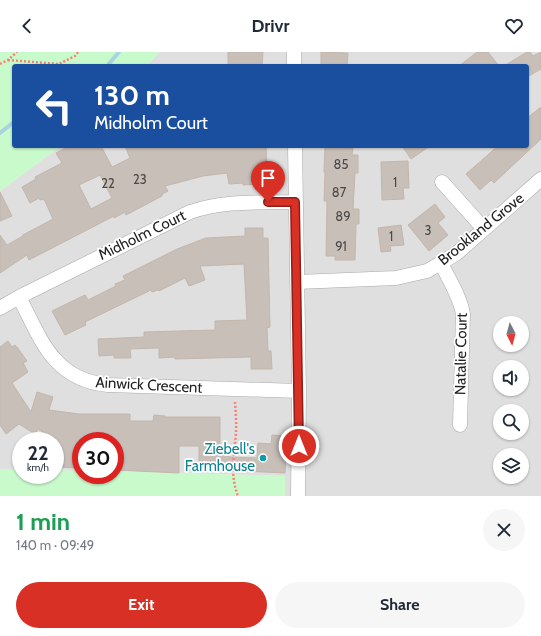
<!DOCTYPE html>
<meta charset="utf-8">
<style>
body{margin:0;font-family:Cabin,sans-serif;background:#f6f6f7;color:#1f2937;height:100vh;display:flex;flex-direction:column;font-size:15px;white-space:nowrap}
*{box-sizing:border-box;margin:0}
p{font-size:13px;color:#747a83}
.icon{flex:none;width:22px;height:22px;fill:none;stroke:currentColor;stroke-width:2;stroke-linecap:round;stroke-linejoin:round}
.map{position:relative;height:444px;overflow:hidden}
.panel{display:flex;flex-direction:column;background:#fff;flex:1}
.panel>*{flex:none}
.banner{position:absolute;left:12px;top:12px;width:517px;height:84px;border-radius:4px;box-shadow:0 1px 3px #0004;background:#1a4fa0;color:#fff;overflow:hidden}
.needle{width:26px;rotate:174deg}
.buttons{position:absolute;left:493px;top:264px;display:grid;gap:8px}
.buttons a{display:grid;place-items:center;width:36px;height:36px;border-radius:50%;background:#fff;box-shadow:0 1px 3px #0004;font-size:20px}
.speed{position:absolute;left:12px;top:380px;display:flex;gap:8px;font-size:20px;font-weight:700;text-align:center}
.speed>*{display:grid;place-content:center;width:52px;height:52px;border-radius:50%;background:#fff;box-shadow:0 1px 3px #0004;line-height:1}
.speed small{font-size:10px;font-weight:400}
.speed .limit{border:6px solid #d22;background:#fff;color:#111}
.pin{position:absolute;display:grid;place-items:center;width:34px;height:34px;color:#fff;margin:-41px -17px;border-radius:50% 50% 50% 0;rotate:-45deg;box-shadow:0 0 4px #0007}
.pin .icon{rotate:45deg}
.me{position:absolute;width:44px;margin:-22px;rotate:0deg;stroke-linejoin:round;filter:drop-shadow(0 0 3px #0008)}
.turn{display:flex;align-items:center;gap:14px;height:84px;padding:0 16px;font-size:18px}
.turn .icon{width:52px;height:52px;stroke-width:2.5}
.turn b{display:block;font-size:28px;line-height:34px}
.round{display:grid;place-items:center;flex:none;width:42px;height:42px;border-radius:21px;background:#f6f6f7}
.overview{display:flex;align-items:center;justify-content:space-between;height:68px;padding:0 16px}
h1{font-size:24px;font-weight:700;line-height:30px;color:#1e9e55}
.button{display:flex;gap:8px;margin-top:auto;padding:8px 16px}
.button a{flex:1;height:46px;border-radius:24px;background:#d93025;color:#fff;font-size:16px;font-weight:700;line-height:46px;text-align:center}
.button a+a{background:#f6f6f7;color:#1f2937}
header{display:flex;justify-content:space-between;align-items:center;height:52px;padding:0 16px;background:#fff;font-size:18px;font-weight:700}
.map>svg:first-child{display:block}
</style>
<header><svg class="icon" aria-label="back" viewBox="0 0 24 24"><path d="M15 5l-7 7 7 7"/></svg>Drivr<svg class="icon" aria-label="heart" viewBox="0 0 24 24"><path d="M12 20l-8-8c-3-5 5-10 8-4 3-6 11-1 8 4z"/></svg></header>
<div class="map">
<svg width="541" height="444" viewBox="0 0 541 444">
<rect width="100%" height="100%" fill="#f2efe9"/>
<path fill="#e0dfdf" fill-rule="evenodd" d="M 159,0 L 541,0 L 541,444 L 285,444 L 285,424 L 115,419 L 115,389 L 81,389 L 81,419 L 55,418 L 55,389 L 21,389 L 21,417 L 0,417 L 0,139 L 61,94 L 527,94 L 527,14 L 147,14 ZM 500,271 L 522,271 L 522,293 L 500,293 ZM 500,315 L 522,315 L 522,337 L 500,337 ZM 500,359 L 522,359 L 522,381 L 500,381 ZM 500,403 L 522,403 L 522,425 L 500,425 Z"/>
<path fill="#c8facc" d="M 0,0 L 159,0 L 147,14 L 14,14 L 14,94 L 61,94 L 0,139 Z
M 0,417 L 21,417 L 21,423 L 55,423 L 55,418 L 81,419 L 81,423 L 115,423 L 115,419 L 285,424 L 285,444 L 0,444 Z"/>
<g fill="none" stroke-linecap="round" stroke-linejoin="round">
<path stroke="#aad3df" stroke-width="4" d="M 107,14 L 119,0
M 0,81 L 14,70"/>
</g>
<path fill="#c7bfb8" stroke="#c4b6ab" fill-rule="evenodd" d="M 228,0 L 263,0 L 262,14 L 228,14 Z
M 321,0 L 348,1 L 347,14 L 321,14 Z
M 477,0 L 488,0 L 499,14 L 459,14 Z
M 527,0 L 530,0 L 533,4 L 541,0 L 541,17 L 527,25 L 527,14 L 504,14 Z
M 541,55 L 541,87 L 494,131 L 491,128 L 480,138 L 466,122 L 498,94 L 524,94 L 527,97 L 527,66 Z
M 69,94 L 101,94 L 112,115 L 130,106 L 125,94 L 266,94 L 267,118 L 263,119 L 263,125 L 258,125 L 258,132 L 243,133 L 243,131 L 229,132 L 227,121 L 203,124 L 165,134 L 168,139 L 162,142 L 162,144 L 126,163 L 125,160 L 114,166 L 114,164 L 29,208 L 27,203 L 0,221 L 0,183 L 7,193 L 23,184 L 23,183 L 53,167 L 44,147 L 40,148 L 39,146 L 30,151 L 22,135 L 36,127 L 35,125 L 62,111 L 56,101 ZM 100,123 L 112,146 L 91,157 L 79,133 Z
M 402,94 L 430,94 L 411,107 Z
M 325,95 L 353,96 L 352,103 L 358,103 L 358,121 L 355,121 L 353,157 L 359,157 L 359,172 L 356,172 L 355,208 L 335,208 L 335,204 L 326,204 L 327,149 L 324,149 L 325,120 L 324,120 Z
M 408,109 L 409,136 L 403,136 L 404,147 L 382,148 L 381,110 Z
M 0,140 L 12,164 L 0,169 Z
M 435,152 L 445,165 L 438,171 L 448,183 L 429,199 L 408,173 Z
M 401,173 L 404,193 L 390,194 L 391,199 L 381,200 L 378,176 Z
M 245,176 L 263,176 L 263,186 L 268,186 L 270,275 L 267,276 L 268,299 L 271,299 L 272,317 L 251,317 L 251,305 L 175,307 L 175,305 L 159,306 L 159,296 L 130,297 L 131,306 L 114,306 L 114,303 L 99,304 L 98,287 L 144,285 L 144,280 L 215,278 L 215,269 L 247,268 L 244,212 L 200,214 L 205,228 L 189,234 L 185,226 L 159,239 L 158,238 L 152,240 L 151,238 L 85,270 L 86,273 L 65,283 L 52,259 L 85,243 L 88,248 L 116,234 L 115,232 L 125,228 L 123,224 L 177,197 L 206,186 L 245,184 Z
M 8,289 L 12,295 L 15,293 L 16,295 L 17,295 L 27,309 L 23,311 L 28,320 L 12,331 L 31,360 L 37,340 L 53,345 L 49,358 L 79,362 L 130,362 L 130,369 L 153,369 L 154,363 L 165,364 L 165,365 L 220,365 L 220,401 L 229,401 L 229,405 L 257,406 L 258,391 L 271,392 L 272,383 L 287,384 L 285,421 L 222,418 L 206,419 L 207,410 L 199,410 L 199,394 L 179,394 L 179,421 L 115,418 L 115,389 L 81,389 L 81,416 L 55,415 L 55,388 L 38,377 L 35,382 L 19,372 L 6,382 L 0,373 L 0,295 Z"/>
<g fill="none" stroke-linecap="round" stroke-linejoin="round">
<defs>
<path id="minor" d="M 294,0 L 294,14
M 295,94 L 299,339 L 298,444
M 442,130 L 484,177
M 441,211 C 449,228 460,244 463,262 L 460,373
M 297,230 L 396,226 L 427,219 L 441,211 L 457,201 L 541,127
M 19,245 C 41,287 53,328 108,333 L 299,339
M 0,256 L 19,245 L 190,160 C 225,148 259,151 295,150"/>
</defs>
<use href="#minor" stroke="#a9a9a9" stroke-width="15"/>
<path stroke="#fa8072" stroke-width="2.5" stroke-dasharray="2 2" stroke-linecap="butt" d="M 8,8 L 59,12 L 75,4 L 78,0
M 0,12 L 8,8 L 17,0
M 235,350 C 236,363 237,377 235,391 C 233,410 231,426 238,444"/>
<use href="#minor" stroke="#fff" stroke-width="14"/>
</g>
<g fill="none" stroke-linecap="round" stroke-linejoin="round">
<defs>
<path id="route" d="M 268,150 L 295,150 L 299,394"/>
</defs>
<use href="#route" stroke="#8d1f18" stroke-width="10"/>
<use href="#route" stroke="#d93025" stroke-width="7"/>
</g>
<circle fill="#0f9aa8" stroke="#fff" stroke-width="1.5" cx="263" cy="406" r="4"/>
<g text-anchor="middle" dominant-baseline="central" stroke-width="3.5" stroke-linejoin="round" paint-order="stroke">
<g font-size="13" fill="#4b4948">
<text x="341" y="112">85</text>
<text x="140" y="127">23</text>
<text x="395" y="130">1</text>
<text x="108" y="131">22</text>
<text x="339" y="140">87</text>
<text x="343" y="164">89</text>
<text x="428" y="178">3</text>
<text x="391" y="184">1</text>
<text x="341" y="194">91</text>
</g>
<g font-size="15" fill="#222" stroke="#fff">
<text transform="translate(481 177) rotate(-39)">Brookland Grove</text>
<text transform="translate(142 183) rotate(-26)">Midholm Court</text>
<text transform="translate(461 302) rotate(-89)">Natalie Court</text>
<text transform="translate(149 333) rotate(3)">Ainwick Crescent</text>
</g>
<g font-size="15" fill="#0d838f" stroke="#fff" text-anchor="end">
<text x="255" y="397">Ziebell's<tspan x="255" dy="17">Farmhouse</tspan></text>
</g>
</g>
</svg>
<div class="buttons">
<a><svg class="needle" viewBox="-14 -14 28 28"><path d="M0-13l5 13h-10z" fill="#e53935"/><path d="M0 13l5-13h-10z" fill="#747a83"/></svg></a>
<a><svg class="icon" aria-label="sound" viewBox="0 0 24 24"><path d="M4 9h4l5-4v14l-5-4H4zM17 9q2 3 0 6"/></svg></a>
<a><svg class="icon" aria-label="search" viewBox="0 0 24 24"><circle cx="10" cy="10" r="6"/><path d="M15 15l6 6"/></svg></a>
<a><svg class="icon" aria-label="layers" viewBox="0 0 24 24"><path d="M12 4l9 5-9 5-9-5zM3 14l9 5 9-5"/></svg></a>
</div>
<div class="speed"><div>22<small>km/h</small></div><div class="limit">30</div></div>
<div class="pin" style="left:268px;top:150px;background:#d93025"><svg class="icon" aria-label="arrive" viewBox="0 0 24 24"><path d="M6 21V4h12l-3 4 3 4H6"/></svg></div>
<svg class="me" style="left:299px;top:394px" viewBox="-20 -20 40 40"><circle r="17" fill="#d93025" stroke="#fff" stroke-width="3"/><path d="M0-11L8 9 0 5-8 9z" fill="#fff"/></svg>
<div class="banner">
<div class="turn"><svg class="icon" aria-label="left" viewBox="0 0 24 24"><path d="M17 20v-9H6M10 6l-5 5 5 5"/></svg><div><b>130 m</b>Midholm Court</div></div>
</div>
</div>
<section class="panel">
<div class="overview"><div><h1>1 min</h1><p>140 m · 09:49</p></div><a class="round"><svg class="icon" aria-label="close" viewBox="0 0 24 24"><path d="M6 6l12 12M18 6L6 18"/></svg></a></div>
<div class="button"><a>Exit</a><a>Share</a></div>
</section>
